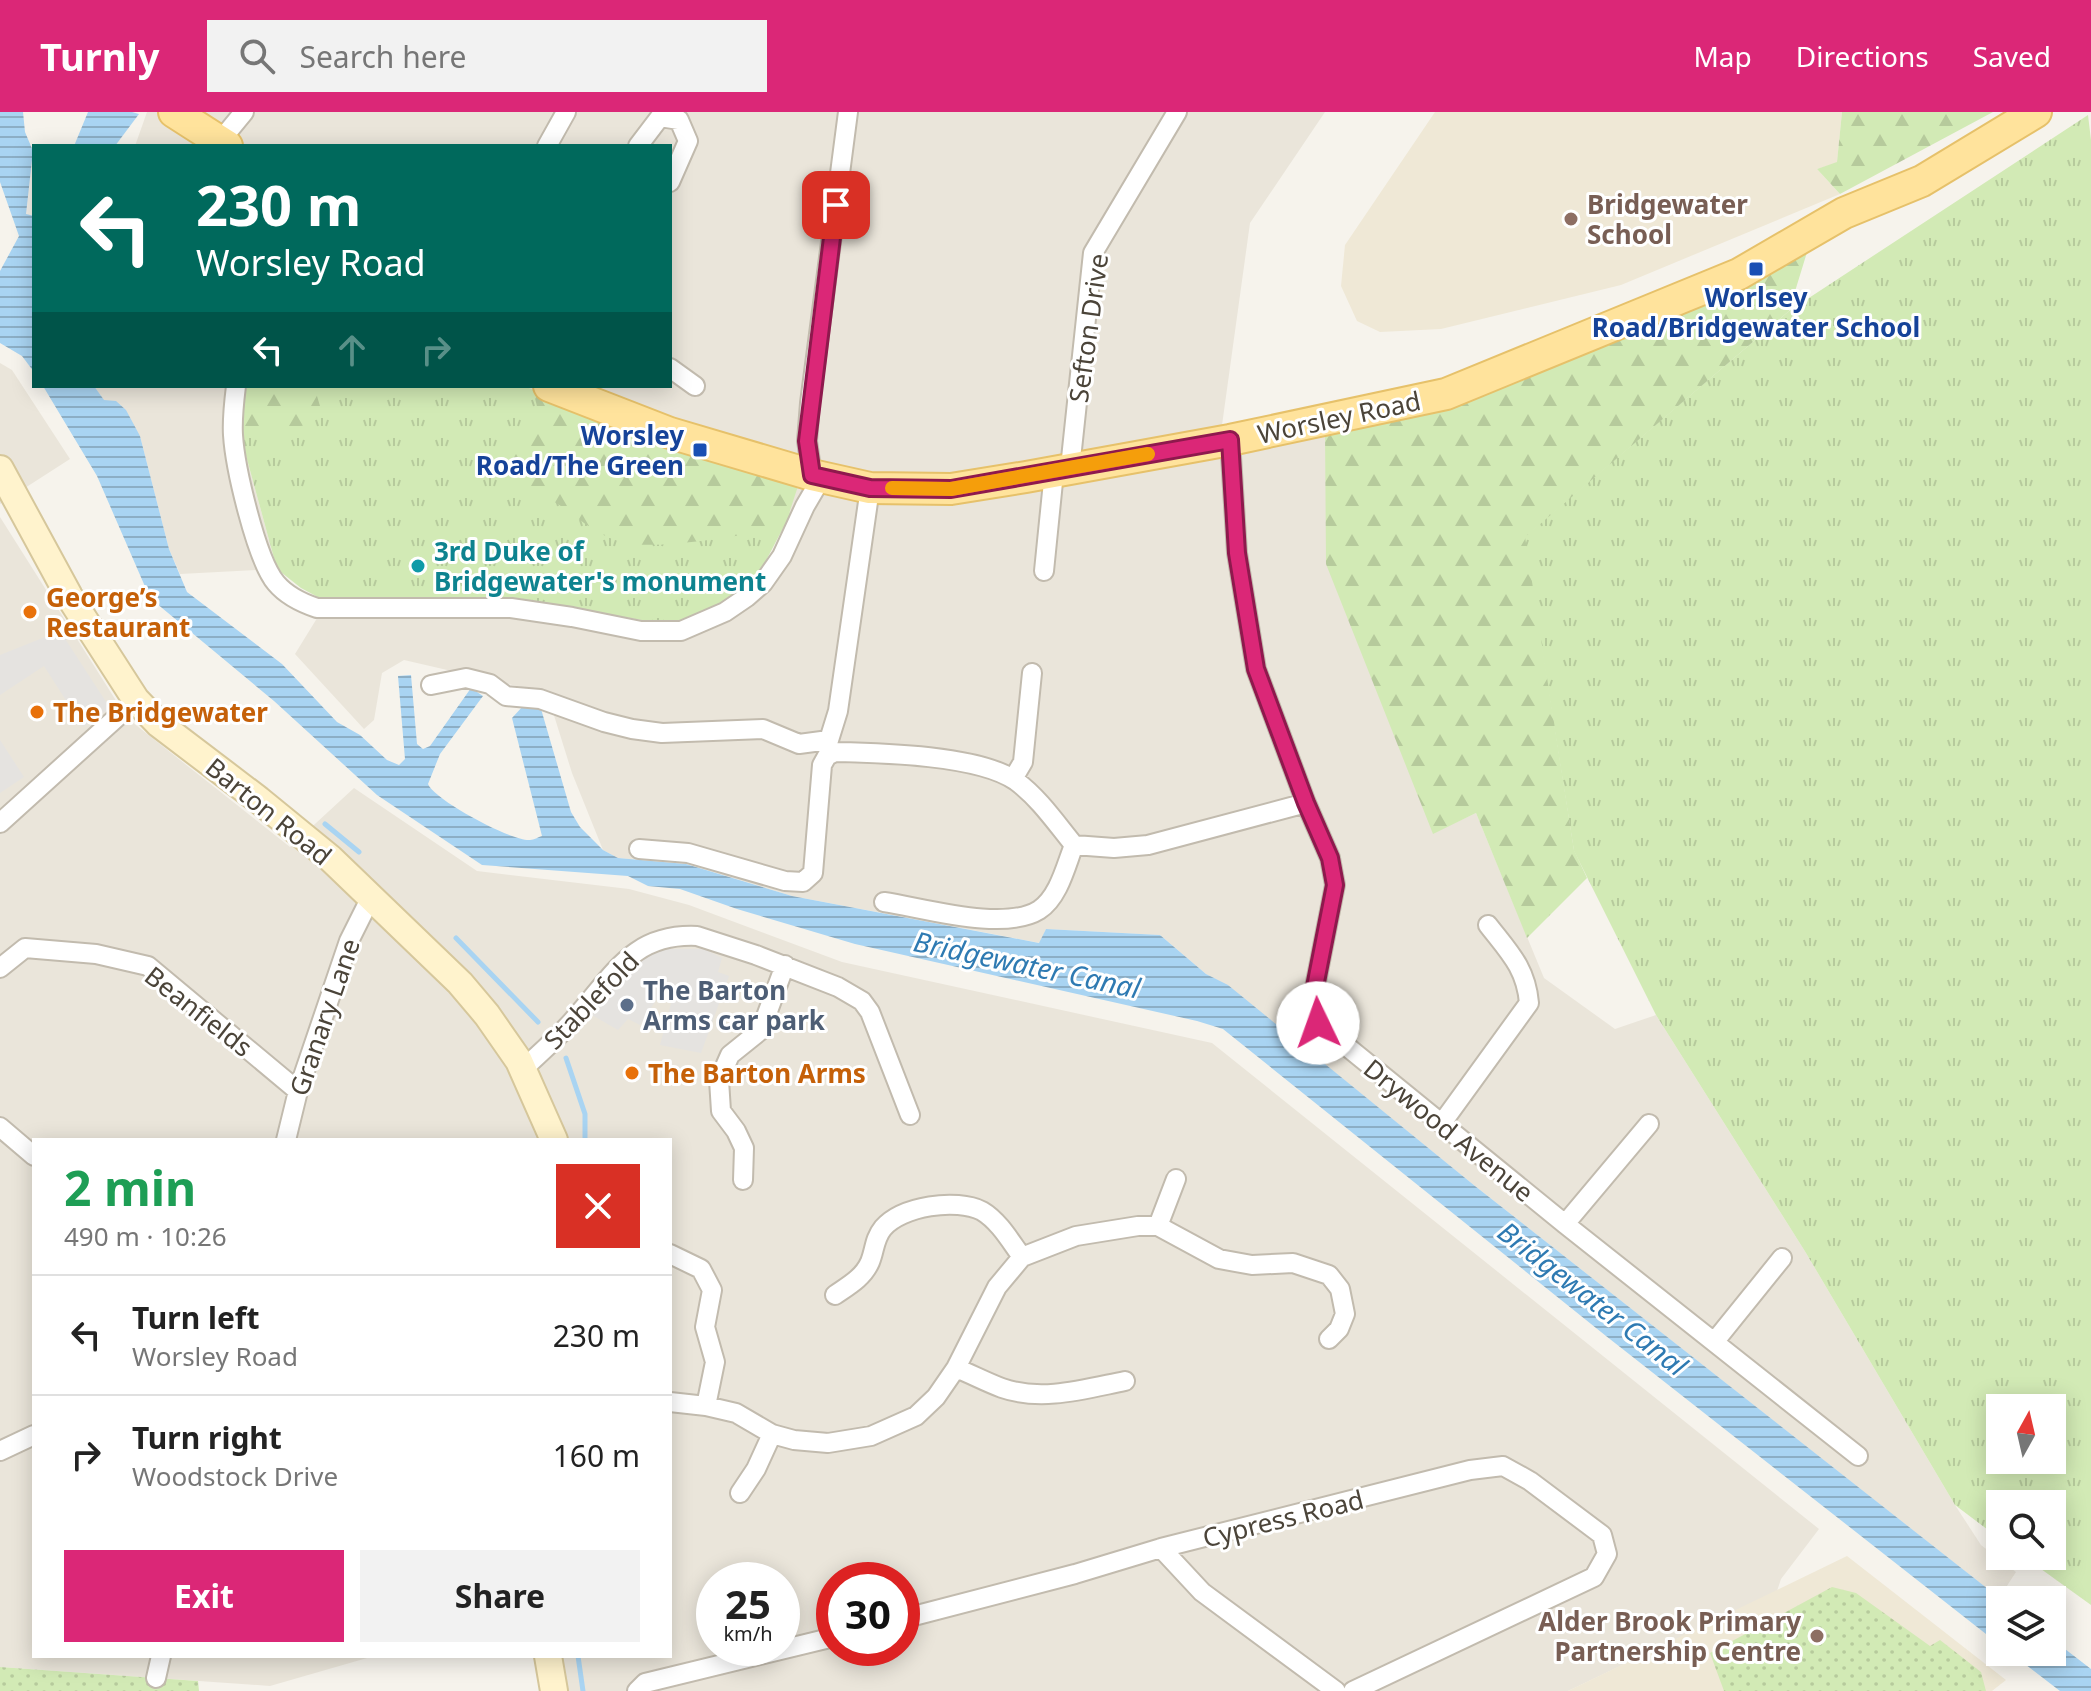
<!DOCTYPE html>
<meta charset="utf-8">
<style>
body{margin:0;font-family:"Noto Sans",sans-serif;background:#f2f2f2;color:#222;height:100vh;display:flex;flex-direction:column;font-size:30px;white-space:nowrap}
*{box-sizing:border-box;margin:0}
p{font-size:26px;color:#767676}
.icon{flex:none;width:44px;height:44px;fill:none;stroke:currentColor;stroke-width:2;stroke-linecap:round;stroke-linejoin:round}
.map{position:relative;flex:1;overflow:hidden}
.side{position:absolute;left:32px;top:1026px;width:640px;height:520px;display:flex;flex-direction:column;background:#fff;border-radius:0px;box-shadow:0 4px 20px #0003}
.side>*{flex:none}
.banner{position:absolute;left:32px;top:32px;width:640px;height:244px;border-radius:0px;box-shadow:0 4px 20px #0003;background:#00695c;color:#fff;overflow:hidden}
.needle{width:52px;rotate:8deg}
.buttons{position:absolute;left:1986px;top:1282px;display:grid;gap:16px}
.buttons a{display:grid;place-items:center;width:80px;height:80px;border-radius:0px;background:#fff;box-shadow:0 4px 20px #0003;font-size:40px}
.speed{position:absolute;left:696px;top:1450px;display:flex;gap:16px;font-size:40px;font-weight:700;text-align:center}
.speed>*{display:grid;place-content:center;width:104px;height:104px;border-radius:50%;background:#fff;box-shadow:0 4px 20px #0003;line-height:1}
.speed small{font-size:20px;font-weight:400}
.speed .limit{border:12px solid #d22;background:#fff;color:#111}
.pin{position:absolute;display:grid;place-items:center;width:68px;height:68px;color:#fff;margin:-34px;border-radius:16px;box-shadow:0 4px 12px #0006}
.me{position:absolute;width:88px;margin:-44px;rotate:357deg;stroke-linejoin:round;filter:drop-shadow(0 0 6px #0008)}
.turn{display:flex;align-items:center;gap:28px;height:168px;padding:0 32px;font-size:36px}
.turn .icon{width:104px;height:104px;stroke-width:2.5}
.turn b{display:block;font-size:56px;line-height:68px}
.lanes{display:flex;align-items:center;height:76px;padding:0 32px;background:#0003;justify-content:center;gap:40px;direction:ltr}
.lanes .off{opacity:.35}
.round{display:grid;place-items:center;flex:none;width:84px;height:84px;border-radius:0px;background:#f2f2f2}
.headline{display:flex;align-items:center;justify-content:space-between;height:136px;padding:0 32px}
h1{font-size:48px;font-weight:700;line-height:60px;color:#1e9e55}
.cta{display:flex;gap:16px;margin-top:auto;padding:16px 32px}
.cta a{flex:1;height:92px;border-radius:0px;background:#db2777;color:#fff;font-size:32px;font-weight:700;line-height:92px;text-align:center}
.cta a+a{background:#f2f2f2;color:#222}
ul{padding:0;list-style:none}
li{display:flex;align-items:center;gap:24px;height:120px;padding:0 32px;border-top:2px solid #e0e0e0}
li div{flex:1}
li b{display:block;font-size:30px}
li em{font-style:normal}
header{display:flex;align-items:center;gap:48px;box-sizing:border-box;height:112px;padding:0 40px;background:#db2777;color:#fff}
header strong{font-size:38px}
nav{display:flex;gap:44px;margin-inline-start:auto;font-size:28px}
.search{width:560px;height:72px;background:#f2f2f2;display:flex;align-items:center;gap:20px;box-sizing:border-box;padding:0 28px;border-radius:0px;color:#767676;font-size:30px}
.map>svg:first-child{display:block}
</style>
<header>
<strong>Turnly</strong>
<div class="search"><svg class="icon" aria-label="search" viewBox="0 0 24 24"><circle cx="10" cy="10" r="6"/><path d="M15 15l6 6"/></svg>Search here</div>
<nav><a>Map</a><a>Directions</a><a>Saved</a></nav>
</header>
<div class="map">
<svg width="2091" height="1579" viewBox="0 0 2091 1579">
<defs>
<pattern id="grass-tufts" width="24" height="20" patternUnits="userSpaceOnUse" patternTransform="scale(2)"><rect width="24" height="20" fill="#d2eab5"/><path d="M3 7l-1-3M5 7V3M7 7l1-3M15 17l-1-3M17 17v-4M19 17l1-3" fill="none" stroke="#b6ca9c"/></pattern>
<pattern id="forest-firs" width="22" height="20" patternUnits="userSpaceOnUse" patternTransform="scale(2)"><rect width="22" height="20" fill="#d2eab5"/><path d="M5 1l3.5 6h-7zM16 11l3.5 6h-7z" fill="#b6ca9c"/></pattern>
<pattern id="park-dots" width="8" height="8" patternUnits="userSpaceOnUse" patternTransform="scale(2)"><rect width="8" height="8" fill="#d2eab5"/><path d="M2 2h.1M6 6h.1" fill="none" stroke="#b6ca9c" stroke-width="1.8" stroke-linecap="round"/></pattern>
<pattern id="water-rules" width="6" height="5" patternUnits="userSpaceOnUse" patternTransform="scale(2)"><rect width="6" height="5" fill="#a9d4f2"/><path d="M0 2.5h6" fill="none" stroke="#8caec5"/></pattern>
</defs>
<rect width="100%" height="100%" fill="#f6f3ec"/>
<path fill="#eae5da" fill-rule="evenodd" d="M 147,0 L 1325,0 L 1250,111 L 1218,342 L 1325,319 L 1433,721 L 1476,701 L 1544,866 L 1615,917 L 1656,903 L 1806,1141 L 1955,1393 L 1981,1433 L 2016,1460 L 1999,1486 L 1475,1074 L 1228,874 L 1206,862 L 1160,823 L 1046,817 L 1040,831 L 792,784 L 686,752 L 618,746 L 603,738 L 572,661 L 547,581 L 404,548 L 382,561 L 374,608 L 364,617 L 295,542 L 327,490 L 517,486 L 641,508 L 681,508 L 705,501 L 731,486 L 760,460 L 777,431 L 791,401 L 525,274 L 670,274 L 670,34 L 135,34 Z
M 0,251 L 12,258 L 70,347 L 0,392 Z
M 94,274 L 244,274 L 241,313 L 245,340 L 277,457 L 180,462 L 169,437 L 140,324 L 104,289 Z
M 0,405 L 127,606 L 290,735 L 354,676 L 477,759 L 629,777 L 689,793 L 842,850 L 1212,931 L 1819,1417 L 1781,1467 L 1777,1479 L 1568,1579 L 557,1579 L 537,1544 L 670,1544 L 670,1028 L 34,1028 L 34,1544 L 374,1544 L 270,1574 L 0,1555 ZM 714,1468 L 782,1468 L 782,1536 L 714,1536 ZM 834,1468 L 902,1468 L 902,1536 L 834,1536 Z"/>
<path fill="#efe8d6" d="M 1435,0 L 1842,0 L 1837,51 L 1817,57 L 1840,82 L 1621,173 L 1441,217 L 1380,220 L 1357,209 L 1341,174 L 1345,133 Z
M 1847,1444 L 2006,1568 L 1992,1579 L 1568,1579 Z"/>
<path fill="url(#grass-tufts)" fill-rule="evenodd" d="M 2088,3 L 2091,28 L 2091,1493 L 2023,1444 L 2052,1444 L 2052,1392 L 2000,1392 L 2000,1427 L 1955,1393 L 1806,1141 L 1656,903 L 1574,739 L 1524,425 L 1789,199 ZM 2000,1296 L 2052,1296 L 2052,1348 L 2000,1348 Z
M 244,274 L 525,274 L 791,401 L 760,460 L 731,486 L 705,501 L 681,508 L 641,508 L 517,486 L 327,490 L 301,476 L 277,457 L 245,340 L 241,313 Z"/>
<path fill="url(#forest-firs)" d="M 1842,0 L 1993,0 L 1840,82 L 1817,57 L 1837,50 Z
M 1808,137 L 1789,199 L 1525,425 L 1574,738 L 1587,766 L 1527,826 L 1476,701 L 1433,722 L 1326,452 L 1325,319 Z
M 244,274 L 314,274 L 320,294 L 314,311 L 254,325 L 242,320 Z
M 533,278 L 617,310 L 799,371 L 785,414 C 751,423 659,438 627,431 C 594,425 575,401 548,386 C 532,376 514,372 498,362 L 498,347 C 513,337 533,330 542,315 Z"/>
<path fill="url(#park-dots)" d="M 1832,1475 L 1856,1481 L 1930,1534 L 1940,1528 L 1981,1560 L 1986,1579 L 1724,1579 L 1710,1541 Z
M 0,1555 L 198,1569 L 199,1579 L 0,1579 Z"/>
<path fill="#e5e3e0" d="M 60,519 L 110,596 L 83,615 L 44,554 L 0,583 L 0,543 Z
M 0,628 L 24,665 L 0,681 Z
M 670,837 L 704,837 L 722,846 L 718,860 L 729,864 L 701,941 L 660,933 L 674,880 L 660,882 L 640,913 L 628,907 L 618,918 L 592,903 L 620,865 L 637,850 L 657,839 Z"/>
<path fill="url(#water-rules)" d="M 0,0 L 23,0 L 25,20 L 33,39 L 26,102 L 34,104 L 34,260 L 22,244 L 0,231 L 0,159 L 19,124 L 0,70 Z
M 88,0 L 132,0 L 139,2 L 115,34 L 74,34 Z
M 43,274 L 94,274 L 104,288 L 116,289 L 126,298 L 140,324 L 169,437 L 187,480 L 282,552 L 337,610 L 360,623 L 387,648 L 399,653 L 405,647 L 398,564 L 411,563 L 417,632 L 423,637 L 430,634 L 471,576 L 483,584 L 440,642 L 428,672 C 434,688 513,730 530,728 C 534,728 538,725 542,724 L 512,606 L 523,594 L 539,590 L 571,700 L 580,715 L 603,738 L 618,746 L 686,752 L 792,784 L 1039,831 L 1046,817 L 1160,823 L 1206,862 L 1228,873 L 1475,1074 L 2002,1488 L 2000,1533 L 1606,1224 L 1223,917 L 1197,909 L 855,832 L 737,797 L 680,777 L 648,774 L 628,764 L 482,753 L 377,683 L 274,589 L 150,486 L 97,364 Z
M 2052,1527 L 2091,1557 L 2091,1579 L 2060,1579 L 2009,1540 L 2052,1540 Z"/>
<g fill="none" stroke-linecap="round" stroke-linejoin="round">
<path stroke="#a9d4f2" stroke-width="5" d="M 325,712 L 359,740
M 456,826 L 538,910
M 566,946 L 585,1002 L 585,1028
M 578,1544 L 583,1579"/>
<defs>
<path id="minor" d="M 221,28 L 244,0
M 547,34 L 566,0
M 638,34 L 660,5 L 679,8 L 688,29 L 670,70
M 670,256 L 695,274
M 236,274 C 234,290 232,307 233,323 C 235,355 256,447 276,471 C 286,483 302,491 317,496 L 511,496 L 572,505 L 641,519 L 681,519 L 725,500 L 747,485 L 763,471 L 782,444 L 805,394 L 822,365
M 1230,328 L 1237,441 L 1256,557 L 1306,691 L 1330,746 L 1335,773 L 1313,885 L 1318,911 L 1565,1112 L 1858,1344
M 1070,356 L 1093,141 L 1177,0
M 812,363 L 807,329 L 810,291 L 848,0
M 1044,459 L 1054,360
M 431,573 L 466,566 L 490,572 L 506,584 L 540,587 L 604,610 L 632,617 L 662,621 L 763,617 L 799,632 L 829,628 L 838,599 L 870,376
M 1013,667 L 1023,650 L 1032,561
M 0,711 L 136,588
M 639,737 L 688,741 L 785,769 L 803,770 L 813,761 L 822,653 L 827,644 L 835,640 C 881,641 979,643 1016,669 C 1039,686 1056,711 1074,733 L 1114,736 L 1148,733 L 1306,691
M 884,790 C 924,796 1004,820 1039,798 C 1059,785 1066,753 1074,733
M 0,856 L 25,836 L 96,842 L 148,854 L 298,979
M 522,958 C 540,941 559,925 575,906 C 613,864 632,821 697,824 L 756,843 L 838,875 L 862,889 L 870,900 L 910,1003
M 1442,1011 L 1529,891 C 1526,856 1509,840 1488,813
M 0,1015 L 34,1044
M 286,1028 L 298,979 L 349,829 L 371,785
M 743,1068 L 744,1036 L 736,1019 L 721,999 L 719,968 L 730,943 L 761,918 L 785,853
M 1565,1112 L 1649,1012
M 1158,1114 L 1176,1067
M 670,1142 L 701,1157 L 712,1178 L 705,1215 L 715,1250 L 706,1294
M 835,1183 C 848,1174 863,1166 870,1150 C 875,1138 874,1127 883,1116 C 902,1094 956,1086 982,1099 C 999,1109 1011,1130 1022,1145
M 1715,1229 L 1782,1146
M 956,1256 C 971,1262 986,1270 1002,1276 C 1042,1290 1085,1277 1125,1269
M 670,1290 L 706,1294 L 736,1301 L 772,1322 L 794,1328 L 828,1331 L 871,1324 L 916,1304 L 936,1285 L 956,1256 L 997,1175 L 1022,1145 L 1076,1124 L 1138,1114 L 1158,1114 L 1219,1147 L 1252,1153 L 1293,1151 L 1329,1163 L 1340,1177 L 1345,1202 L 1339,1217 L 1329,1227
M 0,1339 L 34,1323
M 740,1381 L 756,1357 L 772,1322
M 1161,1436 L 1202,1480 L 1336,1579
M 902,1507 L 1075,1462 L 1161,1436 L 1470,1358 L 1503,1354 L 1530,1369 L 1602,1423 L 1607,1442 L 1594,1465 L 1353,1579
M 156,1566 L 161,1544
M 637,1579 L 645,1571 L 834,1525"/>
<path id="secondary" d="M 0,357 L 69,484 L 136,588 L 159,612 L 259,688 L 330,746 L 460,871 L 487,903 L 519,949 L 554,1028
M 548,1544 L 554,1579"/>
<path id="primary" d="M 174,0 L 227,34
M 549,274 L 670,321 L 812,363 L 870,376 L 951,377 L 1026,365 L 1230,328 L 1446,282 L 1739,162 L 1844,101 L 1922,69 L 2036,0"/>
</defs>
<use href="#minor" stroke="#c2bbae" stroke-width="22"/>
<use href="#secondary" stroke="#d6c79b" stroke-width="30"/>
<use href="#primary" stroke="#e6c16a" stroke-width="34"/>
<use href="#minor" stroke="#fff" stroke-width="18"/>
<use href="#secondary" stroke="#fff3cd" stroke-width="26"/>
<use href="#primary" stroke="#ffe39c" stroke-width="30"/>
</g>
<g fill="none" stroke-linecap="round" stroke-linejoin="round">
<defs>
<path id="route" d="M 836,93 L 807,329 L 812,363 L 870,376 L 951,377 L 1230,328 L 1237,441 L 1256,557 L 1306,691 L 1330,746 L 1335,773 L 1313,885 L 1318,911"/>
</defs>
<use href="#route" stroke="#8e194d" stroke-width="20"/>
<use href="#route" stroke="#db2777" stroke-width="14"/>
<path stroke="#f59e0b" stroke-width="14" d="M 892,376 L 951,377 L 1148,342"/>
</g>
<g fill="#8d6e63" stroke="#fff" stroke-width="3">
<circle cx="1571" cy="107" r="8"/>
<circle cx="1817" cy="1524" r="8"/>
</g>
<g fill="#1a4fb4" stroke="#fff" stroke-width="3">
<rect x="1748" y="149" width="16" height="16" rx="4"/>
<rect x="692" y="330" width="16" height="16" rx="4"/>
</g>
<circle fill="#0f9aa8" stroke="#fff" stroke-width="3" cx="418" cy="454" r="8"/>
<g fill="#e8710a" stroke="#fff" stroke-width="3">
<circle cx="30" cy="500" r="8"/>
<circle cx="37" cy="600" r="8"/>
<circle cx="632" cy="961" r="8"/>
</g>
<circle fill="#5c6f8a" stroke="#fff" stroke-width="3" cx="627" cy="893" r="8"/>
<g text-anchor="middle" dominant-baseline="central" stroke-width="6" stroke-linejoin="round" paint-order="stroke">
<g font-size="26" font-weight="bold" fill="#785e54" stroke="#fff" text-anchor="start">
<text x="1587" y="92">Bridgewater<tspan x="1587" dy="30">School</tspan></text>
<text x="1801" y="1509" text-anchor="end">Alder Brook Primary<tspan x="1801" dy="30">Partnership Centre</tspan></text>
</g>
<g font-size="26" font-weight="bold" fill="#164399" stroke="#fff">
<text x="1756" y="185">Worlsey<tspan x="1756" dy="30">Road/Bridgewater School</tspan></text>
<text x="684" y="323" text-anchor="end">Worsley<tspan x="684" dy="30">Road/The Green</tspan></text>
</g>
<g font-size="26" fill="#4b4439" stroke="#fff">
<text transform="translate(1088 216) rotate(-82)">Sefton Drive</text>
<text transform="translate(1339 305) rotate(-12)">Worsley Road</text>
<text transform="translate(269 699) rotate(39)">Barton Road</text>
<text transform="translate(591 888) rotate(-46)">Stablefold</text>
<text transform="translate(199 899) rotate(38)">Beanfields</text>
<text transform="translate(324 905) rotate(-71)">Granary Lane</text>
<text transform="translate(1449 1018) rotate(39)">Drywood Avenue</text>
<text transform="translate(1283 1406) rotate(-14)">Cypress Road</text>
</g>
<g font-size="26" font-weight="bold" fill="#0d838f" stroke="#fff" text-anchor="start">
<text x="434" y="439">3rd Duke of<tspan x="434" dy="30">Bridgewater's monument</tspan></text>
</g>
<g font-size="26" font-weight="bold" fill="#c56008" stroke="#fff" text-anchor="start">
<text x="46" y="485">George’s<tspan x="46" dy="30">Restaurant</tspan></text>
<text x="53" y="600">The Bridgewater</text>
<text x="648" y="961">The Barton Arms</text>
</g>
<g font-size="26" font-weight="bold" fill="#4e5e75" stroke="#fff" text-anchor="start">
<text x="643" y="878">The Barton<tspan x="643" dy="30">Arms car park</tspan></text>
</g>
<g font-size="28" font-style="italic" fill="#2e7ab2" stroke="#fff">
<text transform="translate(1027 852) rotate(12)">Bridgewater Canal</text>
<text transform="translate(1593 1186) rotate(38)">Bridgewater Canal</text>
</g>
</g>
</svg>
<div class="buttons">
<a><svg class="needle" viewBox="-14 -14 28 28"><path d="M0-13l5 13h-10z" fill="#e53935"/><path d="M0 13l5-13h-10z" fill="#767676"/></svg></a>
<a><svg class="icon" aria-label="search" viewBox="0 0 24 24"><circle cx="10" cy="10" r="6"/><path d="M15 15l6 6"/></svg></a>
<a><svg class="icon" aria-label="layers" viewBox="0 0 24 24"><path d="M12 4l9 5-9 5-9-5zM3 14l9 5 9-5"/></svg></a>
</div>
<div class="speed"><div>25<small>km/h</small></div><div class="limit">30</div></div>
<div class="pin" style="left:836px;top:93px;background:#d93025"><svg class="icon" aria-label="arrive" viewBox="0 0 24 24"><path d="M6 21V4h12l-3 4 3 4H6"/></svg></div>
<svg class="me" style="left:1318px;top:911px" viewBox="-20 -20 40 40"><circle r="19" fill="#fff"/><path d="M0-13L10 11 0 6-10 11z" fill="#db2777"/></svg>
<div class="banner">
<div class="turn"><svg class="icon" aria-label="left" viewBox="0 0 24 24"><path d="M17 20v-9H6M10 6l-5 5 5 5"/></svg><div><b>230 m</b>Worsley Road</div></div>
<div class="lanes"><svg class="icon" aria-label="left" viewBox="0 0 24 24"><path d="M17 20v-9H6M10 6l-5 5 5 5"/></svg><svg class="icon off" aria-label="ahead" viewBox="0 0 24 24"><path d="M12 20V5M6 11l6-6 6 6"/></svg><svg class="icon off" aria-label="right" viewBox="0 0 24 24"><path d="M7 20v-9h11M14 6l5 5-5 5"/></svg></div>
</div>
<section class="side">
<div class="headline"><div><h1>2 min</h1><p>490 m · 10:26</p></div><a class="round" style="background:#d93025;color:#fff"><svg class="icon" aria-label="close" viewBox="0 0 24 24"><path d="M6 6l12 12M18 6L6 18"/></svg></a></div>
<ul>
<li><svg class="icon" aria-label="left" viewBox="0 0 24 24"><path d="M17 20v-9H6M10 6l-5 5 5 5"/></svg><div><b>Turn left</b><p>Worsley Road</p></div><em>230 m</em></li>
<li><svg class="icon" aria-label="right" viewBox="0 0 24 24"><path d="M7 20v-9h11M14 6l5 5-5 5"/></svg><div><b>Turn right</b><p>Woodstock Drive</p></div><em>160 m</em></li>
</ul>
<div class="cta"><a>Exit</a><a>Share</a></div>
</section>
</div>
